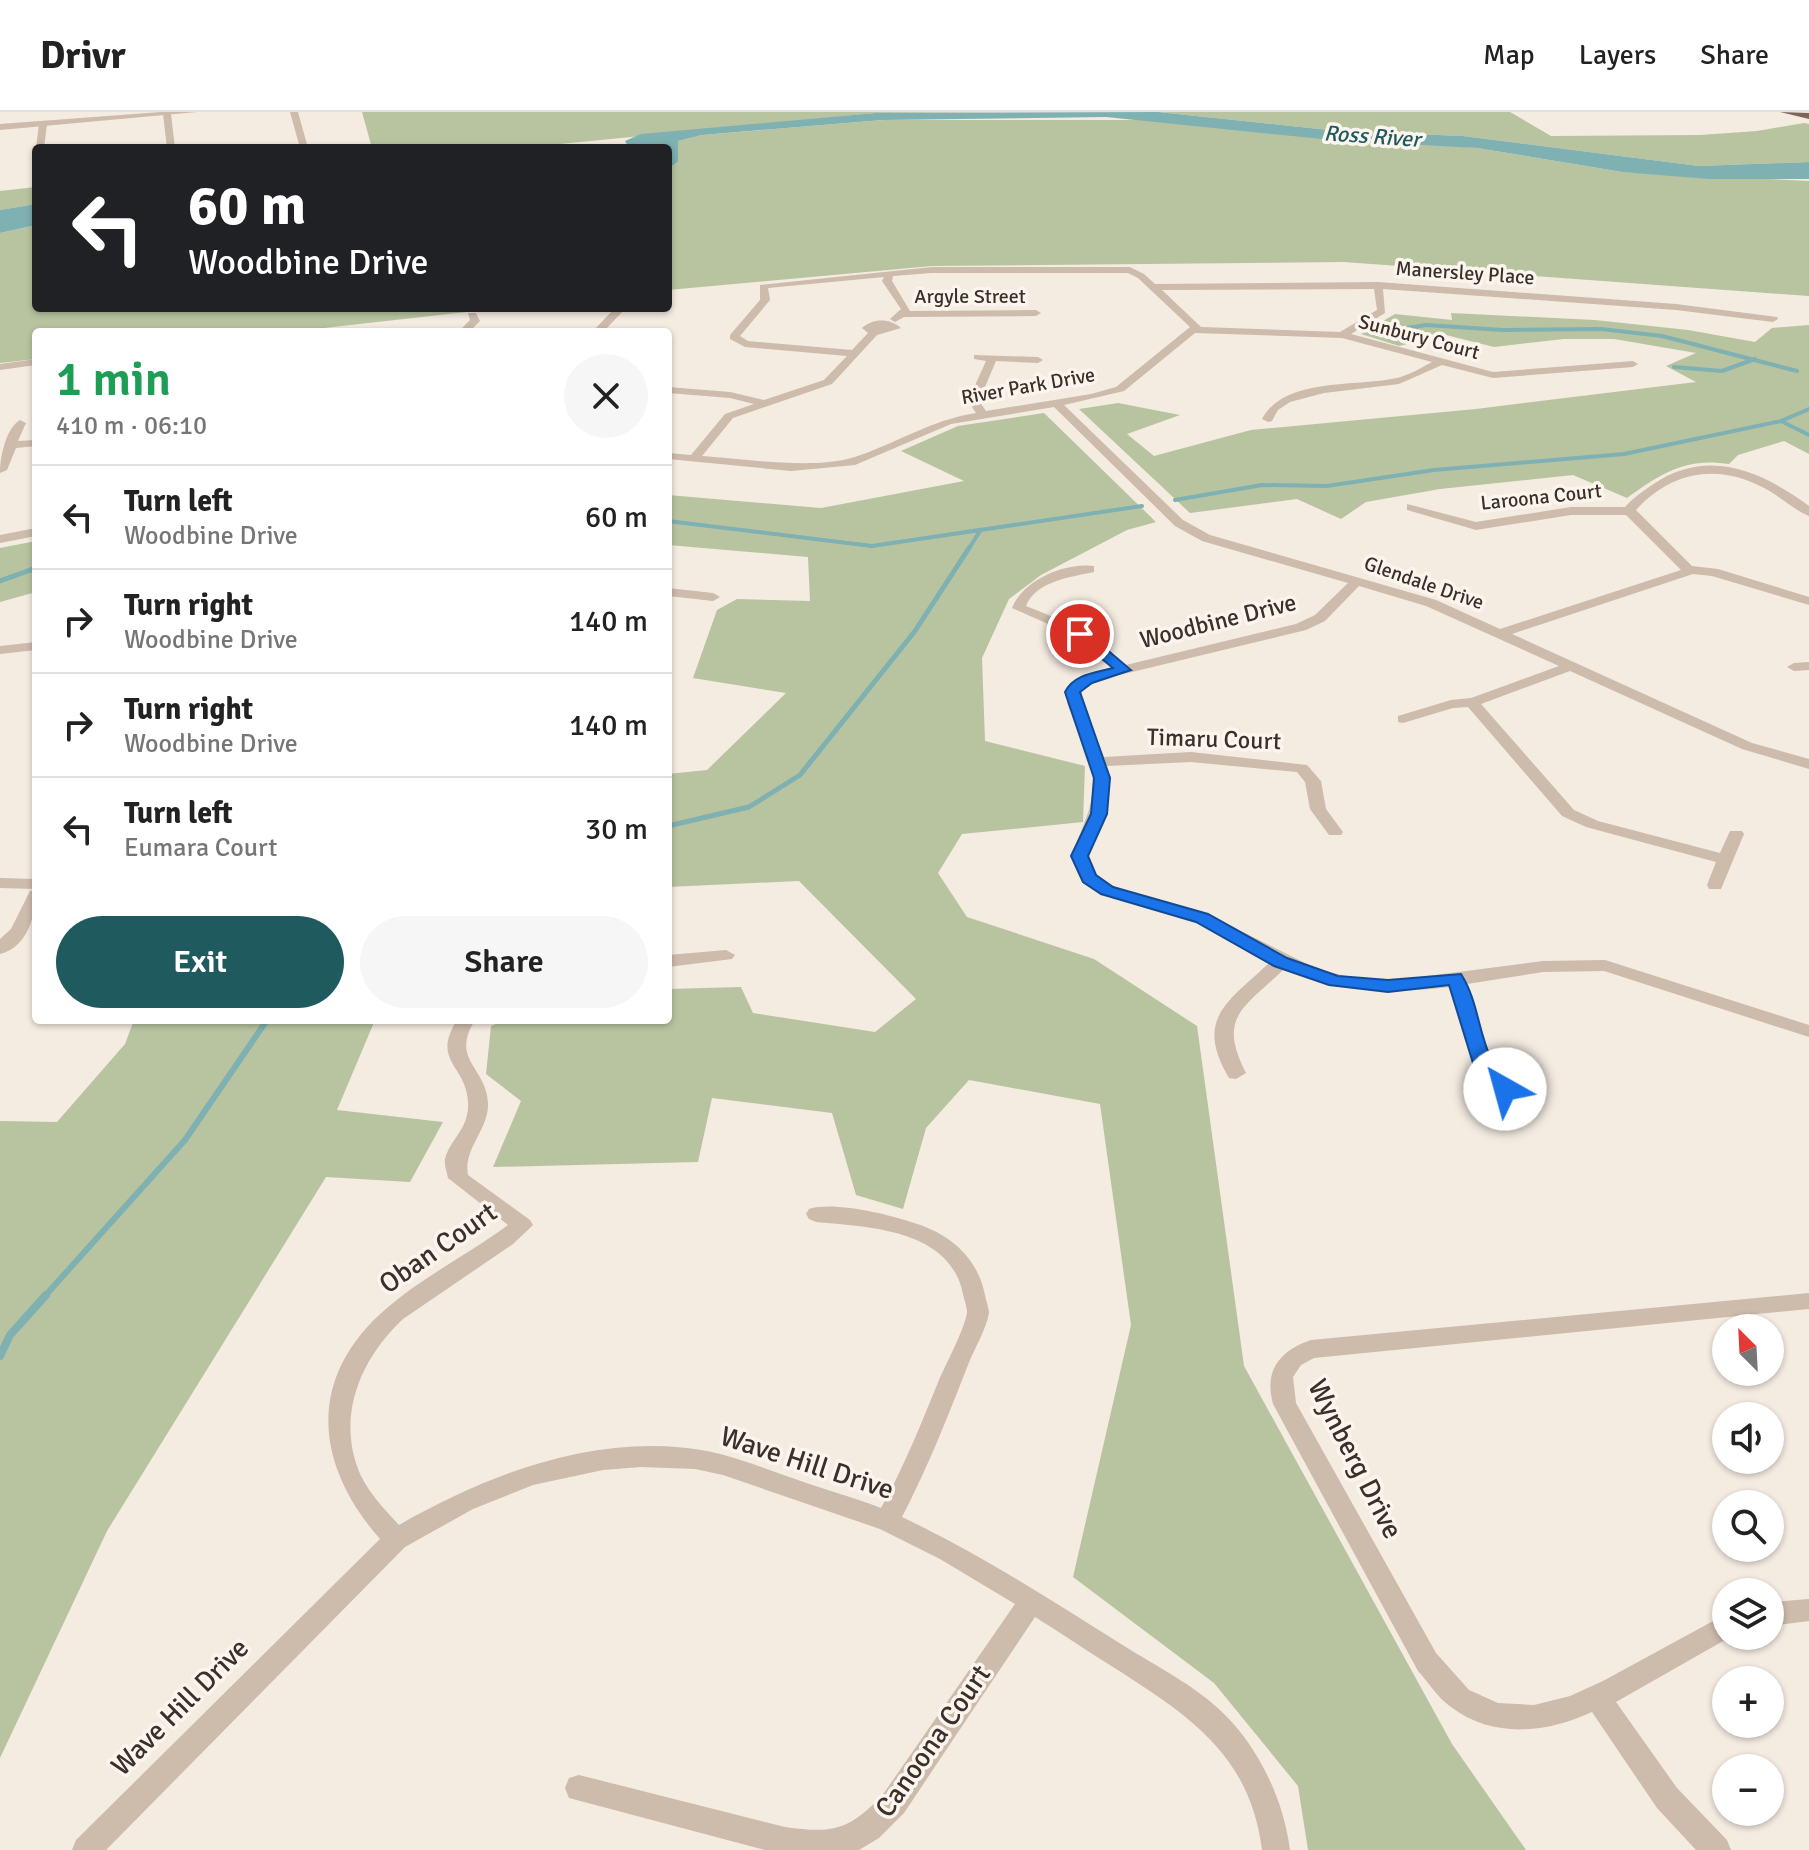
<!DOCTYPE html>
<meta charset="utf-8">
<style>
body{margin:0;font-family:Signika,sans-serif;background:#f6f6f6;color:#222;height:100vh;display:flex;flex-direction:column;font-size:30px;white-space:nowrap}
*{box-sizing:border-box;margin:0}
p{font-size:26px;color:#767676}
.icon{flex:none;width:44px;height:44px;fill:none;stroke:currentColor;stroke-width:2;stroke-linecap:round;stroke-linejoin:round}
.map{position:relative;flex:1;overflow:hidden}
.drawer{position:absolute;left:32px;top:216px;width:640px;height:696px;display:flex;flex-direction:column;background:#fff;border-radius:8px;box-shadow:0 2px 6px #0004}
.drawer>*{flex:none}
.top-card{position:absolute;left:32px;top:32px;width:640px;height:168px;border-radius:8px;box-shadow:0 2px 6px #0004;background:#202124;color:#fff;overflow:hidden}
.needle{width:52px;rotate:336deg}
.tools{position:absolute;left:1712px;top:1202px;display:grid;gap:16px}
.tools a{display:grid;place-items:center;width:72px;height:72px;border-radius:50%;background:#fff;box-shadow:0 2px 6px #0004;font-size:40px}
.pin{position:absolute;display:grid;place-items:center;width:68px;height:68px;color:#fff;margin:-34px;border:4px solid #fff;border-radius:50%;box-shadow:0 2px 8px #0007}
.me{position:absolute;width:88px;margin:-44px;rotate:322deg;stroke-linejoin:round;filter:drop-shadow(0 0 6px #0008)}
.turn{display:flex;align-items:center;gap:28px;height:168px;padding:0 24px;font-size:36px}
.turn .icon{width:104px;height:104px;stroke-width:2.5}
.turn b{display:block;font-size:56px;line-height:68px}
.round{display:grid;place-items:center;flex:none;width:84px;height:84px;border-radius:42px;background:#f6f6f6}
.overview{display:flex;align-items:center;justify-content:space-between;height:136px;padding:0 24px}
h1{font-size:48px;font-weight:600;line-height:60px;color:#1e9e55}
.action{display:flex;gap:16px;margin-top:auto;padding:16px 24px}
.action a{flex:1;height:92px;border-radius:48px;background:#1f5a5e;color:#fff;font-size:32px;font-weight:600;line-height:92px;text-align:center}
.action a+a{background:#f6f6f6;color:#222}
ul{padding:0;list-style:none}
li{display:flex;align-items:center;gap:24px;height:104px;padding:0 24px;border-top:2px solid #e0e0e0}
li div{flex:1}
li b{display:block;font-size:30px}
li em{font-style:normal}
header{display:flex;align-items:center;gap:48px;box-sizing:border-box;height:112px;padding:0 40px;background:#fff;border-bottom:2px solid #e0e0e0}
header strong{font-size:38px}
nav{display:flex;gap:44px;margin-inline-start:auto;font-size:28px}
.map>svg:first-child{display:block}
</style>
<header>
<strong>Drivr</strong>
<nav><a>Map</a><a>Layers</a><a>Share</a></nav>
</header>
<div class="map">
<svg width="1809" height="1738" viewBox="0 0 1809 1738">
<rect width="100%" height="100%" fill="#f4ebe1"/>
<path fill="#b8c4a0" d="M 362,0 L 1006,0 L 875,1 L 519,36 L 372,36 Z
M 1158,0 L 1510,0 L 1551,24 L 1700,23 L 1757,19 L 1804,11 L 1809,12 L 1809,50 L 1699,54 L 1463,24 L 1338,19 Z
M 884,8 L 1156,8 L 1477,36 L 1622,60 L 1809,69 L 1809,184 L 1344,150 L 932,154 L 668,178 L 668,57 L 678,50 L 678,29 L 702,23 Z
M 36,75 L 36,92 L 0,98 L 0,79 Z
M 36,113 L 36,196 L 502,196 L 288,220 L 36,220 L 36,247 L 0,251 L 0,121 Z
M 1451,201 L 1595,208 L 1688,218 L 1755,230 L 1772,216 L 1809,213 L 1809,342 L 1784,329 L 1738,343 L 1729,352 C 1685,345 1660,362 1627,386 L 1573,363 L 1440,377 L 1366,390 L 1341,407 L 1297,387 L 1190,401 L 1079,297 L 1118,291 L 1180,303 L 1127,322 L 1154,344 L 1251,318 L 1476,297 L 1696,270 L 1666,254 L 1696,241 L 1614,227 L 1564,227 L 1494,235 L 1446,223 L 1399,234 L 1361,222 L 1395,202 L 1452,208 Z
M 1044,301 L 1156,410 L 1127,418 L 1041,463 L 1009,487 L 982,546 L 985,629 L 1085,654 L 1083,710 L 962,722 L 938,761 L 967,805 L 1094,847 L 1197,914 L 1244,1254 L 1452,1632 L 1526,1738 L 1308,1738 L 1298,1674 L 1214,1571 L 1073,1465 L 1131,1213 L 1100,992 L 969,968 L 926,1016 L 903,1097 L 856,1083 L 832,1001 L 712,986 L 698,1050 L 493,1055 L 521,989 L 486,962 L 491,914 L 505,908 L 668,908 L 668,877 L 741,875 L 753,901 L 875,920 L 916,887 L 799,769 L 668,775 L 668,662 L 707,658 L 786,581 L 693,566 L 717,498 L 737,487 L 810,489 L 808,445 L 668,433 L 668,383 L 821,396 L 964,369 L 901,339 L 958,314 Z
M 36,429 L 36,480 L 0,490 L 0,436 Z
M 134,908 L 375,908 L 337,998 L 443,1010 L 410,1070 L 326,1065 L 107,1419 L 0,1646 L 0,1009 L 57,1010 L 125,932 Z"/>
<path fill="#7fb0b2" d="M 1158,0 L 1338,19 L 1463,24 L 1699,54 L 1809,50 L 1809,67 L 1709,67 L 1622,60 L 1477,36 L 1332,28 L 1106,5 L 883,8 L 702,23 L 678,29 L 678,50 L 668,57 L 668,36 L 629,36 L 625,29 L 641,22 L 875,1 Z
M 36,92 L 36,113 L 0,121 L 0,98 Z"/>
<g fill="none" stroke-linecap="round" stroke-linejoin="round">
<path stroke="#7fb0b2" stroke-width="4" d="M 1401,217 L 1426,213 L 1503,218 L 1601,217 L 1662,224 L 1797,259
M 1674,255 L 1722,259 L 1755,247
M 1781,309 L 1809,323
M 1175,388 L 1262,373 L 1327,374 L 1434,358 L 1624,342 L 1781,309 L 1809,297
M 668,409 L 872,434 L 1142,394
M 968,438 L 980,419"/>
<path stroke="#7fb0b2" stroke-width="5" d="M 0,469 L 36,456
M 668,714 L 749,695 L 800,663 L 915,519 L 969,436"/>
<path stroke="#7fb0b2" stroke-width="6" d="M 44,1185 L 185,1028 L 267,908"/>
<path stroke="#7fb0b2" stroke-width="8" d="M 0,1244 L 10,1223 L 46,1183"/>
<path fill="#cdbbac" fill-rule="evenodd" d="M 168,0 L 171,2 L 175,36 L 167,36 L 163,2 Z
M 290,0 L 298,0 L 308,36 L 300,36 Z
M 43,10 L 47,12 L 44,36 L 36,36 L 39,12 Z
M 932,155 L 1130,155 L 1144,162 L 1155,172 L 1378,170 L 1676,192 L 1777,205 L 1778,207 L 1773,210 L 1676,198 L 1383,177 L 1385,201 L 1351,222 L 1493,260 L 1633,249 L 1638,252 L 1633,255 L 1493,266 L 1442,253 L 1399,272 L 1324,281 L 1290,290 L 1278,298 L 1272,309 L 1268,310 L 1262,307 C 1284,265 1357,275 1397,266 C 1409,263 1421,256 1432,250 L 1342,226 L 1195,221 L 1124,279 L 1064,293 L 1183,408 L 1210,423 L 1436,488 L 1500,517 L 1681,458 L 1626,403 L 1571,403 L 1476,418 L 1407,398 L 1407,392 L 1476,410 L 1571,395 L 1625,395 C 1635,384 1647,376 1660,368 C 1713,337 1764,361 1809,394 L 1809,404 C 1794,398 1781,385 1766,377 C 1720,351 1672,358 1636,398 L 1692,454 L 1718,457 L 1809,485 L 1809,493 L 1712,464 L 1693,462 L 1512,522 L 1752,631 L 1809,647 L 1809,657 L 1742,637 L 1570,559 L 1481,592 L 1574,698 L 1598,709 L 1720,741 L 1730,719 L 1742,719 L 1744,722 L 1721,777 L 1709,777 L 1707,773 L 1716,750 L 1586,715 L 1562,704 L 1468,595 L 1453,596 L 1403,611 L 1398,610 L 1398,604 L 1451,588 L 1471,586 L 1559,554 L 1426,494 L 1359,474 L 1325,509 L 1306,518 L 1107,566 L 1083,575 C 1077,600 1095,624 1104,645 L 1191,640 L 1307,653 L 1321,669 L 1326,697 L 1343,720 L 1341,723 L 1329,723 L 1310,697 L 1305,670 L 1297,660 L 1191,650 L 1107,654 L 1108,687 L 1088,744 L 1092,757 L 1099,766 L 1125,780 L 1209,803 L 1317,857 L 1358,867 L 1389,869 L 1543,849 L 1605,848 L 1809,913 L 1809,925 L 1604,859 L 1543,860 L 1467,872 L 1493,952 L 1528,989 L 1525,994 C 1515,997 1510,993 1503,987 C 1466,957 1465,916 1450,875 C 1391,882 1340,881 1285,856 C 1246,895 1216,903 1246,961 L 1236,967 L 1229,966 C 1193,905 1230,889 1271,849 L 1197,810 L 1099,781 L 1078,762 L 1072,744 L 1089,698 L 1094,675 L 1090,649 L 1067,591 L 1071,570 L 1113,556 L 1066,520 L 1012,496 C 1023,468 1065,450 1094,454 L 1094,460 C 1071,465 1036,469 1026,494 L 1076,514 L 1126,553 L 1296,512 L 1315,503 L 1348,471 L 1202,429 L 1175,414 L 1054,295 L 951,312 L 855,353 L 791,359 L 668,347 L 668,341 L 691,343 L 725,302 L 754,292 L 730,286 L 668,281 L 668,275 L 730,280 L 764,288 L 824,268 L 847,244 L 745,235 L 730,227 L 730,223 L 760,188 L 760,173 ZM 932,161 L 1128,161 L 1138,166 L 1190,215 L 1116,275 L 1091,282 L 986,299 L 979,289 L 996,249 L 1038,251 L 1043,248 L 1038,245 L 974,243 L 974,247 L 986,249 L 968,289 L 976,301 C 931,308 897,331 855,345 C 814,358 745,347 702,344 L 733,306 L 832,272 L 877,223 L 901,216 C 890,206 873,206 862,216 L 868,221 L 852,238 L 748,229 L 740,224 L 770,188 L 768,176 L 884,165 L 882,169 L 901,197 L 890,207 L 895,210 L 904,205 L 1036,204 L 1041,201 L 1036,198 L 910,199 L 892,169 L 893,164 ZM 1374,177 L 1377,198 L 1340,220 L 1201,215 L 1162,178 Z
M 615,196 L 626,196 L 603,220 L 592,220 Z
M 468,201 L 476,201 L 480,209 L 469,220 L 458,220 L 470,208 Z
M 36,247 L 36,253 L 0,258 L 0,252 Z
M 20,308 L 26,311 L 18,329 L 36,328 L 36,334 L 16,336 L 7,358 L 0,361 C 0,345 6,316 20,308 Z
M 36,416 L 36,424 L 0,431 L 0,423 Z
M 668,476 L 713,481 L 720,485 L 713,489 L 668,484 Z
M 36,530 L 36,538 L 0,542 L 0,534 Z
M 1809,550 L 1809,558 L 1794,559 L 1787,555 L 1794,551 Z
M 0,766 L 36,767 L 36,777 L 0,776 Z
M 36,778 C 36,803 28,835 0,842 L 0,827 L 11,817 L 30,779 Z
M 726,838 L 735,843 L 732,847 L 668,855 L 668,843 Z
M 457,908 L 475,908 C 450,949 486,954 488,991 C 489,1018 463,1036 468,1063 L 530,1108 L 533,1113 L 513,1132 L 403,1207 C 360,1247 335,1306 361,1364 C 370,1382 385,1398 399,1413 C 490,1361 600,1319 707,1339 C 737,1345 766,1357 795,1367 C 823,1377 853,1385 881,1396 C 904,1355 921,1312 939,1268 C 946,1252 966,1214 967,1200 C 967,1195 964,1187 963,1182 C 950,1117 869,1115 816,1110 L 809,1107 L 806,1102 L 809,1097 C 833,1089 887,1102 911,1110 C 949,1121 977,1144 985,1183 C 986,1189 989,1196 989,1201 C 986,1218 974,1237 968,1253 C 948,1304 928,1355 902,1405 C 982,1443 1054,1490 1129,1537 C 1163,1558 1201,1577 1229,1607 C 1262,1642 1284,1691 1290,1738 L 1262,1738 C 1250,1642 1188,1603 1113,1555 C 1087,1539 1061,1521 1035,1505 L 904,1701 L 879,1726 L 859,1738 L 765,1738 L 569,1686 L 565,1676 L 569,1666 L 579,1663 L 785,1715 C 834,1722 850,1718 884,1681 L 1015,1492 L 940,1447 L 880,1417 L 723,1363 L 695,1357 L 641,1355 L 603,1358 L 533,1373 L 473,1397 L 405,1435 L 106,1738 L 72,1738 L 76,1728 L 380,1427 C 314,1352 306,1265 387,1196 C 424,1164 469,1142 508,1113 L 448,1066 C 447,1061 444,1052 445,1047 C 450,1027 470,1017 468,989 C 466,953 431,949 457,908 Z
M 1809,1181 L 1809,1197 L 1314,1246 L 1301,1253 L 1293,1265 L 1296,1291 L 1436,1541 L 1469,1578 L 1498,1591 L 1534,1593 L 1570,1584 L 1603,1569 L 1726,1502 L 1726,1524 L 1732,1524 L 1616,1590 L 1677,1676 L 1727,1728 L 1731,1738 L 1696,1738 L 1657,1696 L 1592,1600 C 1547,1621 1493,1627 1451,1595 C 1438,1586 1428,1570 1418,1559 L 1273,1292 C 1264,1259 1279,1239 1311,1228 Z
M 1809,1487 L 1809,1509 L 1770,1514 L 1770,1490 Z"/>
<path fill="#cdbbac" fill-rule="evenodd" d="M 161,0 L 197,0 L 0,18 L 0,12 Z"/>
<path fill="#7d675c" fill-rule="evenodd" d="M 1780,0 L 1809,1 L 1809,7 Z"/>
</g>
<path fill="#1a73e8" stroke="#114b97" stroke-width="2" d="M 1075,519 L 1085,519 L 1131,558 L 1092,571 L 1080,580 L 1110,666 L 1107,702 L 1088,744 L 1096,763 L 1113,775 L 1208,802 L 1287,846 L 1338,864 L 1388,868 L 1461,862 C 1478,889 1478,919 1491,947 C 1496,958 1508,967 1515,977 L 1512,982 L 1498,982 L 1473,951 L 1449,873 L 1388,880 L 1329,873 L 1274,854 L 1196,810 L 1101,782 L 1083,770 L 1071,744 L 1091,702 L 1094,666 L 1065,580 C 1074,562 1095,561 1113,556 L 1075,525 Z"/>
<g text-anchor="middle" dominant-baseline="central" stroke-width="7" stroke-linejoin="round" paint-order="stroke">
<g font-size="20" fill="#3b302b" stroke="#fbf5ee">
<text transform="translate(1465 161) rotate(4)">Manersley Place</text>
<text x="970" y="184">Argyle Street</text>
<text transform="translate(1419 225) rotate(15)">Sunbury Court</text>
<text transform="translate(1028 274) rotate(-10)">River Park Drive</text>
<text transform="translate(1541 385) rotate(-6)">Laroona Court</text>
<text transform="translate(1424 471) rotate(19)">Glendale Drive</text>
</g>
<g font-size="22" font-style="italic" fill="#1f5a5e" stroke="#fbf5ee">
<text transform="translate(1372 24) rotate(4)">Ross River</text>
</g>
<g font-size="24" fill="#3b302b" stroke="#fbf5ee">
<text transform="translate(1218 509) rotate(-14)">Woodbine Drive</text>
<text transform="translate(1214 627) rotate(2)">Timaru Court</text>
</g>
<g font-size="28" fill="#3b302b" stroke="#fbf5ee">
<text transform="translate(438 1136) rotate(-35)">Oban Court</text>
<text transform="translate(1355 1347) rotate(63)">Wynberg Drive</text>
<text transform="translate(807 1351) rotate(18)">Wave Hill Drive</text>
<text transform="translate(180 1595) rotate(-45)">Wave Hill Drive</text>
<text transform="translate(933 1629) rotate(-55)">Canoona Court</text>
</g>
</g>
</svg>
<div class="tools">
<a><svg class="needle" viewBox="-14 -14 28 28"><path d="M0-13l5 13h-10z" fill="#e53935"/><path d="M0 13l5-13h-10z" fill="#767676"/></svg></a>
<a><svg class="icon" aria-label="sound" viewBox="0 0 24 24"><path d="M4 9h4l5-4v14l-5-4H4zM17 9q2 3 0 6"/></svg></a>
<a><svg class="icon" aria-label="search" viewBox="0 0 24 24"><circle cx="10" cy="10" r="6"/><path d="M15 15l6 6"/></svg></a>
<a><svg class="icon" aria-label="layers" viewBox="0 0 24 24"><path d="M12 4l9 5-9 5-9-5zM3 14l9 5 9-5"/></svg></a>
<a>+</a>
<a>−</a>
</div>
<div class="pin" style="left:1080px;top:522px;background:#d93025"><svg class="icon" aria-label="arrive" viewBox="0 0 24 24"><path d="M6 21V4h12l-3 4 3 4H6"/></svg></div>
<svg class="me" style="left:1505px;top:977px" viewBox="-20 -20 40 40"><circle r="19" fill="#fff"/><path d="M0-13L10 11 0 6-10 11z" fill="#1a73e8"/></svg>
<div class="top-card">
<div class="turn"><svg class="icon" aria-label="left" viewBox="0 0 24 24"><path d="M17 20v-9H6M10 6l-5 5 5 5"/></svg><div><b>60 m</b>Woodbine Drive</div></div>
</div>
<section class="drawer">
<div class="overview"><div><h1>1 min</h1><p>410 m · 06:10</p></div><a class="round"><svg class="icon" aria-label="close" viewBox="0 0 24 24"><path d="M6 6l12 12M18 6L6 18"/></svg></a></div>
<ul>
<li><svg class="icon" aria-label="left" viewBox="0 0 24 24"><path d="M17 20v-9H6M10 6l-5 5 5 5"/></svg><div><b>Turn left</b><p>Woodbine Drive</p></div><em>60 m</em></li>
<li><svg class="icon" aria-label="right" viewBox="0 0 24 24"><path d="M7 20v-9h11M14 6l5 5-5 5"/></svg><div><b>Turn right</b><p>Woodbine Drive</p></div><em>140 m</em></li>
<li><svg class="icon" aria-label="right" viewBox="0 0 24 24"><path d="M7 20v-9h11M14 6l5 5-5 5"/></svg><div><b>Turn right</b><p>Woodbine Drive</p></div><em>140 m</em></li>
<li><svg class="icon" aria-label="left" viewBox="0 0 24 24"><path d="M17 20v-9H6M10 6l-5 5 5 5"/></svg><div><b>Turn left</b><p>Eumara Court</p></div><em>30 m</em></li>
</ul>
<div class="action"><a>Exit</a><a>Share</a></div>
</section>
</div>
